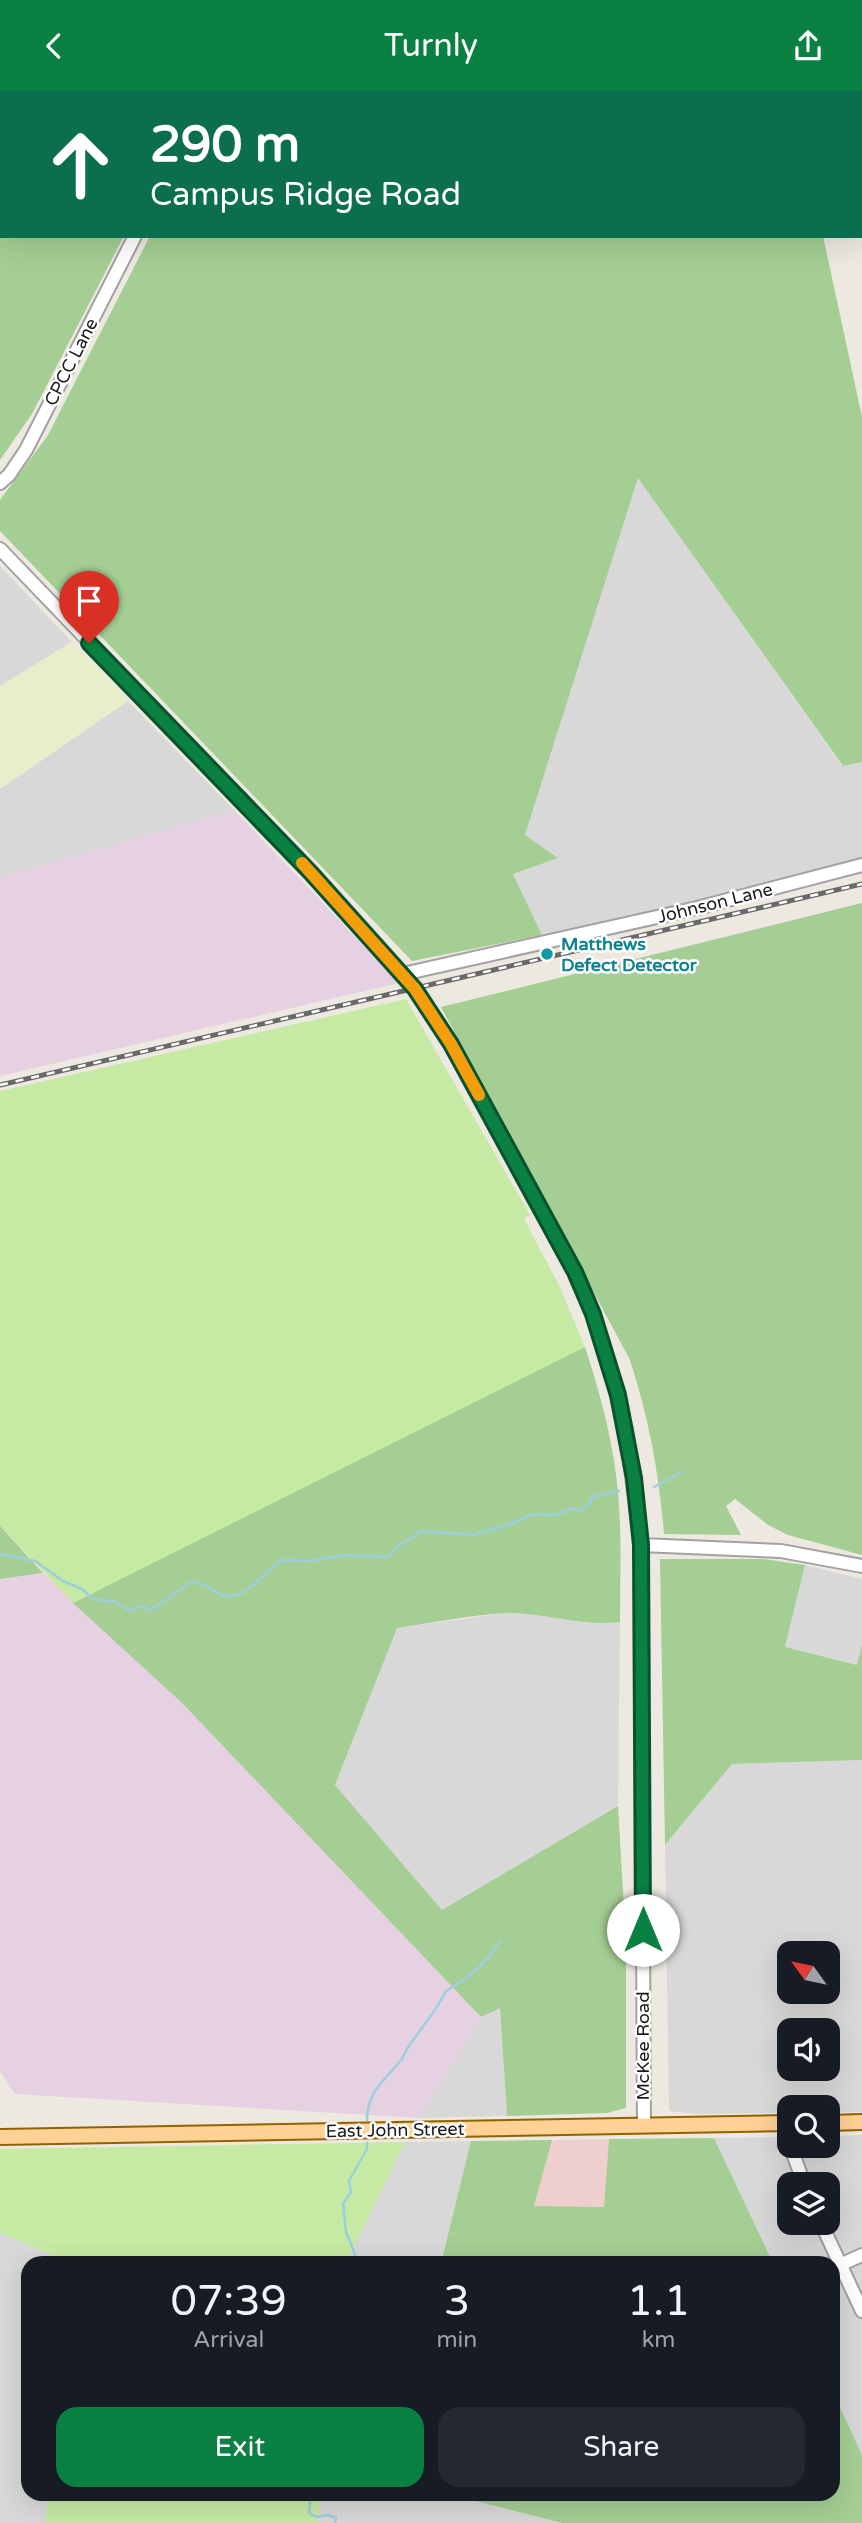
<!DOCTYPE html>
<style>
body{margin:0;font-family:"Varela Round",sans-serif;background:#242831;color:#f1f3f6;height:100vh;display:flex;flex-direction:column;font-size:26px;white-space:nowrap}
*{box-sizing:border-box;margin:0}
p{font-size:23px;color:#9ea1a6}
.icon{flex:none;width:38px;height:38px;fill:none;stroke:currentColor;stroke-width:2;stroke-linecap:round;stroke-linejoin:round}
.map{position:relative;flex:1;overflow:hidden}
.details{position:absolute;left:21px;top:2165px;width:819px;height:245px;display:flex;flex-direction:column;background:#171b24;border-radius:21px;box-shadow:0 7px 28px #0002}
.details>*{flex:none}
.top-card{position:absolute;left:0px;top:0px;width:863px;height:147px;box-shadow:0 7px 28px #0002;background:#0b6e4f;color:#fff;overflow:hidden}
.needle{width:46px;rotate:303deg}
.controls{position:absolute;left:777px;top:1850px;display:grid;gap:14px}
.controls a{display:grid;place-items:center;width:63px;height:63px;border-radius:14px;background:#171b24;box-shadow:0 7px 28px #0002;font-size:35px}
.pin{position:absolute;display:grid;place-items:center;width:60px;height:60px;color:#fff;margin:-72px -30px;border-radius:50% 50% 50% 0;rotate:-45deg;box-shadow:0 0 7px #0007}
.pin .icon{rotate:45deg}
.me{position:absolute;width:77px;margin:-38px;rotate:0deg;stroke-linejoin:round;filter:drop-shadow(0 0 5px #0008)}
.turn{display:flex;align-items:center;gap:24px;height:147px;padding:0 35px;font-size:32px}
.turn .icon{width:91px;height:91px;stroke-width:2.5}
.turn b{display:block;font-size:49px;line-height:60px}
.eta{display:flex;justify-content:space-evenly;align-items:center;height:119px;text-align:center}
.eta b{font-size:42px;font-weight:600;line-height:49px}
.cta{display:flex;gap:14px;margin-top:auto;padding:14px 35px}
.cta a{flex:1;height:80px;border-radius:21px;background:#0b8043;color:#fff;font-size:28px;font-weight:600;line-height:80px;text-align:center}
.cta a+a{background:#242831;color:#f1f3f6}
header{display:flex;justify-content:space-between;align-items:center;height:91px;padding:0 35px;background:#0b8043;color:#fff;font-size:32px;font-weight:600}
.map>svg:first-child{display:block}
</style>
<header><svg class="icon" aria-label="back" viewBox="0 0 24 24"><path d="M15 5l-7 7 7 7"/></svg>Turnly<svg class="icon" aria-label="share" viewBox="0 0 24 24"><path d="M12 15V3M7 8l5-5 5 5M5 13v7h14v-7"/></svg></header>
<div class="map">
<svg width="862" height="2432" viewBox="0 0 862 2432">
<rect width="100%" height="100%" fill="#ede9e0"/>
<path fill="#d9d8d8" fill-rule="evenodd" d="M 638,386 L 842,675 L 862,671 L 862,782 L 542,844 L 513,783 L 557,767 L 525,744 Z
M 0,475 L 72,551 L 0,595 Z
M 128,610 L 234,719 L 0,787 L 0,698 Z
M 805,1474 L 862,1488 L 862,1554 L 857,1574 L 785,1557 Z
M 505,1522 L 531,1523 L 589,1532 L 620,1531 L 618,1715 L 442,1819 L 335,1694 L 397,1537 Z
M 862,1669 L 862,2021 L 828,2021 L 828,2016 L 789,2016 L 789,2022 L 697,2023 L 669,2020 L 665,1754 L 732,1673 ZM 789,1862 L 828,1862 L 828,1900 L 789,1900 ZM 789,1939 L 828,1939 L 828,1978 L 789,1978 Z
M 500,1916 L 507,2025 L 419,2027 L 481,1926 Z
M 862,2044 L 862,2364 L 833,2301 L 833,2172 L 773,2172 L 714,2047 L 789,2046 L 789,2054 L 828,2054 L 828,2045 ZM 789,2093 L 828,2093 L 828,2132 L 789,2132 Z
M 471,2050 L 441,2172 L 346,2172 L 405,2051 Z
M 0,2142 L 62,2168 L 62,2172 L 28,2172 L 28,2403 L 47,2403 L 46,2432 L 0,2432 Z
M 320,2403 L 448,2403 L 562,2432 L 318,2432 Z"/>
<path fill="#efcfce" d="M 609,2048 L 605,2116 L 534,2115 L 552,2049 Z"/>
<path fill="#e6d1e2" d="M 234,719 L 399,892 L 0,985 L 0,787 Z
M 43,1482 L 182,1612 L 481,1926 L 419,2027 L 15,2003 L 0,1980 L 0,1488 Z"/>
<path fill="#eaedca" d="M 72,551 L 128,610 L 0,698 L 0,595 Z"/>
<path fill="#c6eaa3" d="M 406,908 L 530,1124 L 524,1128 L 559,1194 L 585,1256 L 73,1512 L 0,1435 L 0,1000 Z
M 405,2051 L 346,2172 L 62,2172 L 62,2168 L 0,2142 L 0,2058 Z
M 47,2403 L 320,2403 L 318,2432 L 46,2432 Z"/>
<path fill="#a4ce93" d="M 0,0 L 198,0 L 2,2 L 2,145 L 124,145 L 32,323 L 0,369 Z
M 225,0 L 792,0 L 793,2 L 224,2 Z
M 150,145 L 823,145 L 862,326 L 862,671 L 843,675 L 638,387 L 525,744 L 558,767 L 513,783 L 542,844 L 412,870 L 0,440 L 0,409 L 48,344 Z
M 862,812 L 862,1464 L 788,1444 L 768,1434 L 735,1408 L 726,1415 L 741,1444 L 664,1443 C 659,1382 649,1328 630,1269 L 441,916 Z
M 585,1256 C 597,1293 608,1331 614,1370 C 623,1423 620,1478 620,1531 C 581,1536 544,1521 506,1522 C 470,1524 433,1532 397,1537 L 335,1694 L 442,1819 L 618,1715 L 626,1851 L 626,2017 L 607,2022 L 507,2025 L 500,1917 L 481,1926 L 182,1612 L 73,1512 Z
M 0,1435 L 43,1482 L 0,1488 Z
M 660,1468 L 763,1468 L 805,1474 L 785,1556 L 857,1574 L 862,1554 L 862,1669 L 732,1673 L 665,1754 Z
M 714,2047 L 773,2172 L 441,2172 L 471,2050 L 552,2049 L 534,2115 L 604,2116 L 609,2048 Z
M 833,2301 L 862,2364 L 862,2432 L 562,2432 L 448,2403 L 833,2403 Z"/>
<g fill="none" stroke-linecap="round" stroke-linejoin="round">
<path stroke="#9ecedd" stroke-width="2.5" d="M 265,0 L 271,2
M 291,0 L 292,2
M 612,2 L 617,0
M 654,1396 L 682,1381
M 0,1463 L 35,1470 L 63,1490 L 82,1498 L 93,1508 L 115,1511 L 130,1520 L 135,1517 L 144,1515 L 150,1520 L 191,1491 C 205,1490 214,1503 227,1505 C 250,1507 264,1478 283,1469 L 309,1470 L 344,1464 L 388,1466 L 398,1455 L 422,1440 L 473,1444 L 510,1433 L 533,1423 L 555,1424 L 573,1417 L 580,1420 L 591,1411 L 592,1406 L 619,1400
M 367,2029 C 367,2001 384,1990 401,1969 C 404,1965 406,1959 409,1955 C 422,1936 436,1920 446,1900 C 469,1886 485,1874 500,1850
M 354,2172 L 355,2163 L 346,2141 L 343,2113 L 351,2101 L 349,2090 L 367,2058 L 367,2052
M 311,2403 L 309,2422 L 317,2426 L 328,2424 L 336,2427 L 335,2432"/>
<defs>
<path id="minor" d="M 209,2 L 210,0
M 0,392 L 9,384 L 26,359 L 135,145
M 0,458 L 295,765 L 415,898 L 451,953 L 575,1181 L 593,1223 L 607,1265 L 626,1339 L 641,1454 L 644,2035
M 403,883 L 697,817 L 862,774
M 641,1454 L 781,1460 L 862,1475
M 790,2054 L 804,2093
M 821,2132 L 862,2220
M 840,2174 L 862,2164"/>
<path id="major" d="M 828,2032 L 862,2031
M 0,2046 L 789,2032"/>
</defs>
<use href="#minor" stroke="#a2a2a2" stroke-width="16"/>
<use href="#major" stroke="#926200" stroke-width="18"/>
<use href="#minor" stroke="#fff" stroke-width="12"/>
<use href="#major" stroke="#fed194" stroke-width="14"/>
<defs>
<path id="rail" d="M 0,994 L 862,793"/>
</defs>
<use href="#rail" stroke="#696969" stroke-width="5"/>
<use href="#rail" stroke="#fff" stroke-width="2.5" stroke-dasharray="8" stroke-linecap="butt"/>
</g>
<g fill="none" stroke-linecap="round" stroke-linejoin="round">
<defs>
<path id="route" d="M 89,552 L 311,782 L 415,898 L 451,953 L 575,1181 L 593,1223 L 618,1304 L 634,1387 L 641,1454 L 643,1839"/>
</defs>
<use href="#route" stroke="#07532c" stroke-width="18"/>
<use href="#route" stroke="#0b8043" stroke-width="12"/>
<path stroke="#f59e0b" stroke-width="12" d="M 302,772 L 415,898 L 451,953 L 479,1004"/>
</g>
<circle fill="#0f9aa8" stroke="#fff" stroke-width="2.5" cx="547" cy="863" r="7"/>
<g text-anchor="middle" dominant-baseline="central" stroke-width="5" stroke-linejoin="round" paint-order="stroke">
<g font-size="18" fill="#1b1b1b" stroke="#fff">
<text transform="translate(71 271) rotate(-63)">CPCC Lane</text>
<text transform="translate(715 812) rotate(-14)">Johnson Lane</text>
<text transform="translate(643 1955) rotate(-90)">McKee Road</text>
<text transform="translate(395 2039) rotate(-1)">East John Street</text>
</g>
<g font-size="18" font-weight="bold" fill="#0d838f" stroke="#fff" text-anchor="start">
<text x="561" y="853">Matthews<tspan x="561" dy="21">Defect Detector</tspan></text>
</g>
</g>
</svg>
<div class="controls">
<a><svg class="needle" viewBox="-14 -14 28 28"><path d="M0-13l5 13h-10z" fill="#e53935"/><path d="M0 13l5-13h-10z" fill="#9ea1a6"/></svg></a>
<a><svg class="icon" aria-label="sound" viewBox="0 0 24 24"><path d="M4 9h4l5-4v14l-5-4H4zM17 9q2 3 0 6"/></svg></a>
<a><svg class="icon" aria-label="search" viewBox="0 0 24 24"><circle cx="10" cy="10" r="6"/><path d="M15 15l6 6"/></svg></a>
<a><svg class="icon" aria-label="layers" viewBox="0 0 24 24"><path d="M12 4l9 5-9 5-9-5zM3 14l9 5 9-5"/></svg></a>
</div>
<div class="pin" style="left:89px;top:552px;background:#d93025"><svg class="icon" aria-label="arrive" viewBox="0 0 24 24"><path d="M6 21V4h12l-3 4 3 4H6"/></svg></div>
<svg class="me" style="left:643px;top:1839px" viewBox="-20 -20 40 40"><circle r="19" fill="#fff"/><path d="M0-13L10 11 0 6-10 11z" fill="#0b8043"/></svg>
<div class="top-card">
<div class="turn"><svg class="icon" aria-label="ahead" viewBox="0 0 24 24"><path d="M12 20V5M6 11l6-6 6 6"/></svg><div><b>290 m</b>Campus Ridge Road</div></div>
</div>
<section class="details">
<div class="eta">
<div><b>07:39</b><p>Arrival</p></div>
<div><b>3</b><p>min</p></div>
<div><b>1.1</b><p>km</p></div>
</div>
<div class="cta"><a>Exit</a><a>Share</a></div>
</section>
</div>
